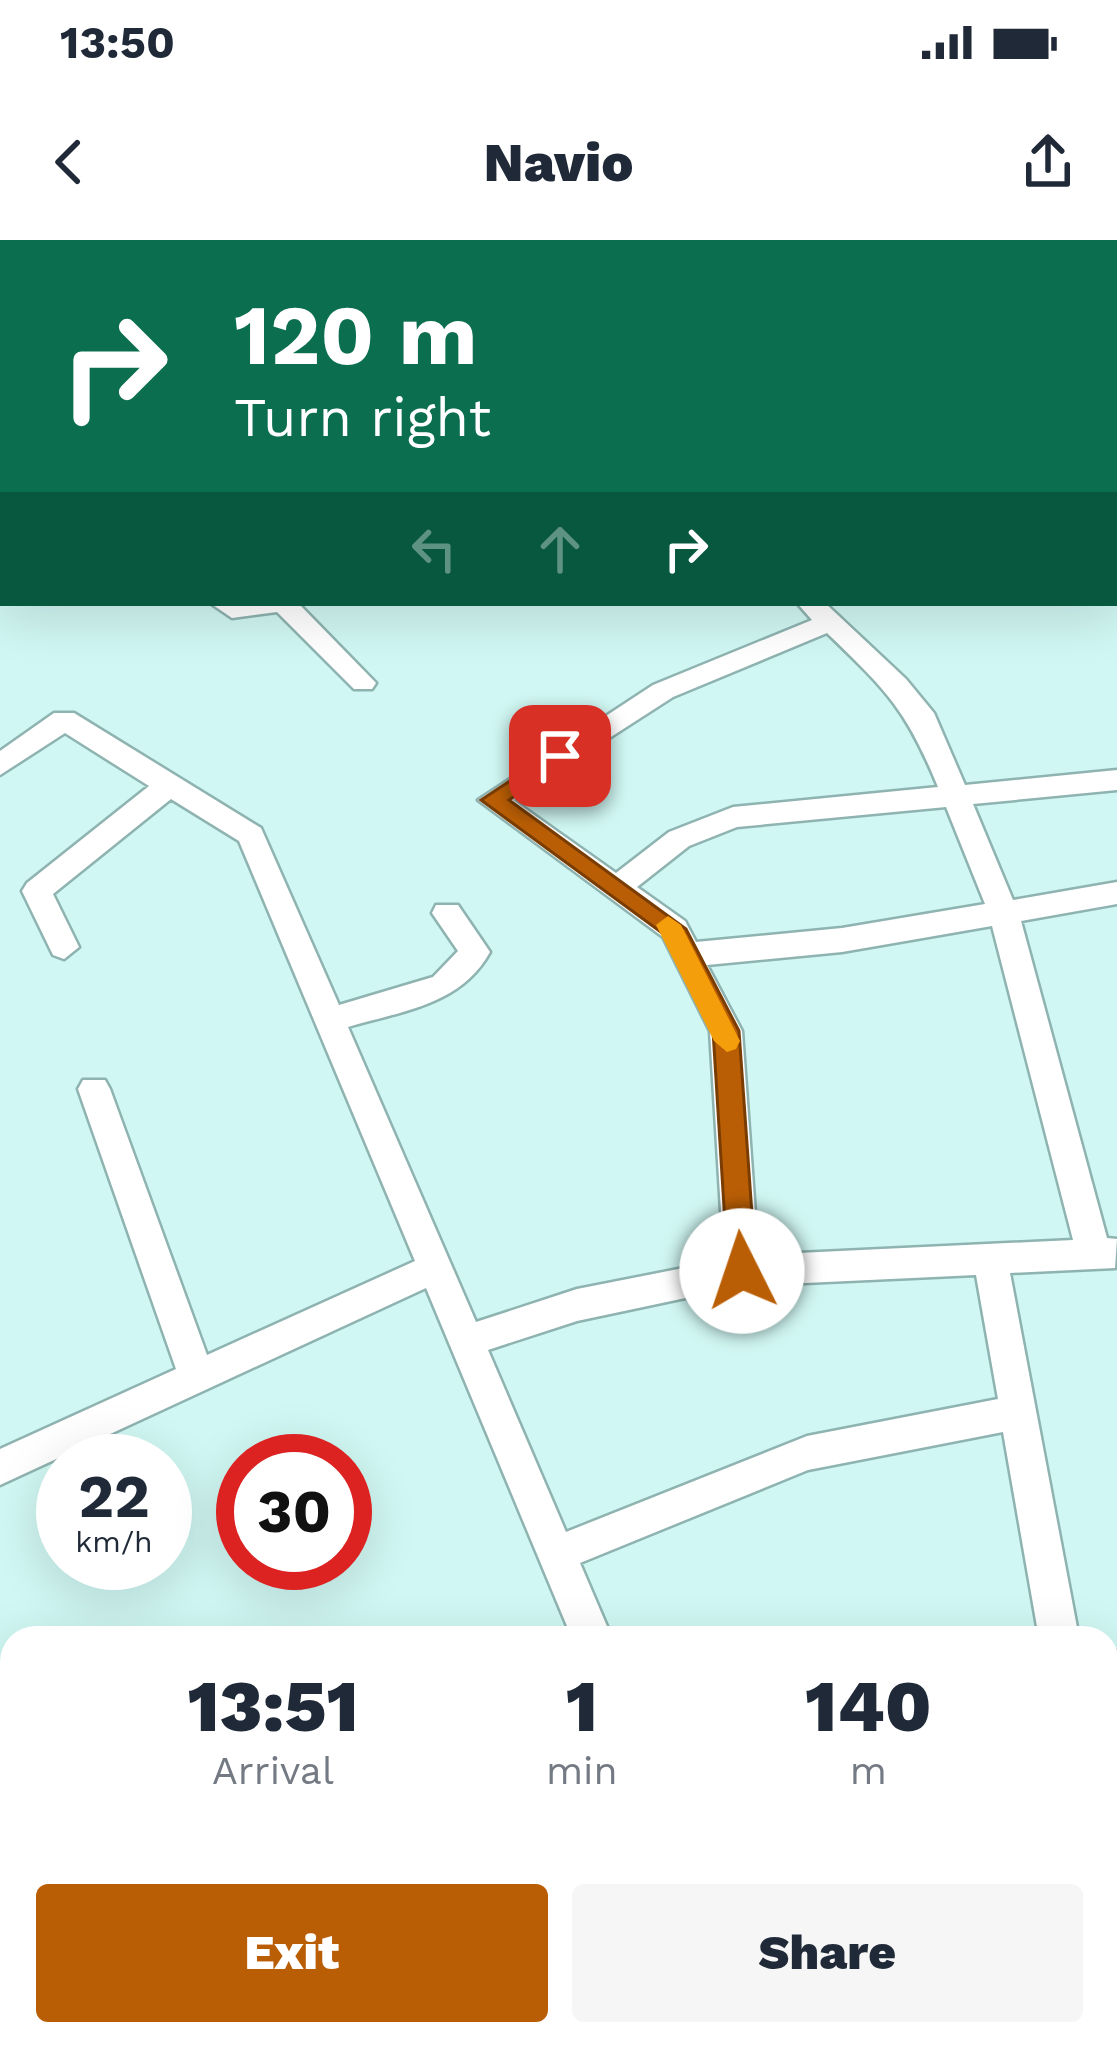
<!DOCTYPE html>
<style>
body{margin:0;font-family:"Work Sans",sans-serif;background:#f6f6f7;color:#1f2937;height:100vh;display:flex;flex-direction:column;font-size:45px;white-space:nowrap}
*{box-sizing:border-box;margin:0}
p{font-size:39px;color:#747a83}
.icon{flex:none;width:66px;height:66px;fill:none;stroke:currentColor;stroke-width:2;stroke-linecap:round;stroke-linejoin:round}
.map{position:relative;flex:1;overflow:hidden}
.panel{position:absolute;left:0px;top:1386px;width:1119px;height:420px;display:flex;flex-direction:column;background:#fff;border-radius:36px 36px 0 0;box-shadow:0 12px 48px #0002}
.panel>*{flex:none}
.top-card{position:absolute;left:0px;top:0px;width:1119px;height:366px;box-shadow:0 12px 48px #0002;background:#0b6e4f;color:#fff;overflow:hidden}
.speed{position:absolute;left:36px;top:1194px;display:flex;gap:24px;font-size:60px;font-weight:700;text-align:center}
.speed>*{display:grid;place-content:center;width:156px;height:156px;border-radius:50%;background:#fff;box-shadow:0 12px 48px #0002;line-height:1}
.speed small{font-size:30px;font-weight:400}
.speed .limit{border:18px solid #d22;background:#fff;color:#111}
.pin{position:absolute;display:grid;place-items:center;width:102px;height:102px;color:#fff;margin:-51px;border-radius:24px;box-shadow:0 6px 18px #0006}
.me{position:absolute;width:132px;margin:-66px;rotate:356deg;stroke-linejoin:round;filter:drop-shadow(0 0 9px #0008)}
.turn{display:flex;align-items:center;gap:42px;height:252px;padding:0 36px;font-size:54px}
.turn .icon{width:156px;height:156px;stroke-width:2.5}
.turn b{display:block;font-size:84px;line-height:102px}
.lanes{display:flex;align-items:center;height:114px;padding:0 36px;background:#0003;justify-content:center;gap:60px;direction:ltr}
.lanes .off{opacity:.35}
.eta{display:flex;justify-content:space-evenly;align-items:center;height:204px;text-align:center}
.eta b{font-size:72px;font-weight:800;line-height:84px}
.action{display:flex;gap:24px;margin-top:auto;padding:24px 36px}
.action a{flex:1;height:138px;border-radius:12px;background:#ba5e05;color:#fff;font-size:48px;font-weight:800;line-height:138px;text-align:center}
.action a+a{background:#f6f6f7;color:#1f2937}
.status{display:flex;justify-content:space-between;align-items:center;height:84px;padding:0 60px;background:#fff;direction:ltr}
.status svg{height:33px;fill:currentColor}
header{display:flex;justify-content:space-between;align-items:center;height:156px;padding:0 36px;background:#fff;font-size:54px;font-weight:800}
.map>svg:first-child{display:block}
</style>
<div class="status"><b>13:50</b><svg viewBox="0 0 49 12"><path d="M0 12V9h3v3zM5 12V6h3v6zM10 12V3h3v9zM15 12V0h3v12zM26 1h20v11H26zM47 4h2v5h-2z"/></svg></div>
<header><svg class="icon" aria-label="back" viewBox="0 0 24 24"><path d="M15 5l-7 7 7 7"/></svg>Navio<svg class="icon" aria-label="share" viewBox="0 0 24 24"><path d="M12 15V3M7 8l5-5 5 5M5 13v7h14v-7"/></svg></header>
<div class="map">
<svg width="1117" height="1806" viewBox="0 0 1117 1806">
<rect width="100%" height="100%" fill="#d0f7f3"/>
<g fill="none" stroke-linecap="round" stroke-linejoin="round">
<defs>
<path id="street" d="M 104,0 L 124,0 L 126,3 L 106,3 Z
M 424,0 L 444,0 L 446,3 L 426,3 Z
M 566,0 L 587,0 L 589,3 L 568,3 Z
M 714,0 L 735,0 L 737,3 L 716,3 Z
M 861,0 L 883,0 L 885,3 L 863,3 Z
M 1016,0 L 1038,0 L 1040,3 L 1018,3 Z
M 1116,55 L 1117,55 L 1117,67 L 1116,67 Z
M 0,121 L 3,122 L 3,140 L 0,139 Z
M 1116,204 L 1117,204 L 1117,219 L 1116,219 Z
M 210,363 L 298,363 L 376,443 L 372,449 L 354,449 L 277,372 L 232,378 Z
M 797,363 L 825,363 L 906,439 L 934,473 L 965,545 L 1117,530 L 1117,550 L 973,564 L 1013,660 L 1117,642 L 1117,664 L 1021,681 L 1107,998 L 1117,999 L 1115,1028 L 1010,1033 L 1079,1398 L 1039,1398 L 1003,1192 L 808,1230 L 580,1323 L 612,1398 L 572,1398 L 426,1048 L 0,1245 L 0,1209 L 176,1129 L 78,849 L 83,840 L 105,840 L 110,849 L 207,1115 L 415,1021 L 239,601 L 171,559 L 53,654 L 79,707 L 64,719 L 53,715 L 22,651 L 27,643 L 149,546 L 65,493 L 0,535 L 0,511 L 54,473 L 74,473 L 261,588 L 339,765 L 433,737 L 458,711 L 432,673 L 436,665 L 458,665 L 490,712 C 461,765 402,771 348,787 L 476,1082 L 577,1049 L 724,1020 L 710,791 L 663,697 L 478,560 L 653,445 L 812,380 ZM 827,393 C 887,451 906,469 938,547 L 733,567 L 669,592 L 616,633 L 513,560 L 673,457 ZM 946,567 L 985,664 L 842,688 L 696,702 L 685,681 L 637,647 L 689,606 L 737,587 ZM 992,686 L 1073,1000 L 758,1015 L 742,791 L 707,725 L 842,712 ZM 976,1035 L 998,1159 L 807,1196 L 566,1292 L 488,1110 L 577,1081 L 742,1046 Z
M 1117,1411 L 1117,1451 L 1107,1452 L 1107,1412 Z
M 218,1794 L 287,1794 L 282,1806 L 213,1806 Z"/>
</defs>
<use href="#street" stroke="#8eb3b0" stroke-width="5"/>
<use href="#street" fill="#fff" fill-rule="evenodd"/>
</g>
<path fill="#ba5e05" stroke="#793d03" stroke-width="3" d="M 560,508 L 572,516 L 569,522 L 509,560 L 686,689 L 739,791 L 756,1031 L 742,1044 L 728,1031 L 713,791 L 665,695 L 481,560 Z"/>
<path fill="#f59e0b" d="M 668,676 L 681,685 L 740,801 L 736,809 L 727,812 L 714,801 L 656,685 Z"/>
</svg>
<div class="speed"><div>22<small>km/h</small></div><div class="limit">30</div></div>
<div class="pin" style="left:560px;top:516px;background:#d93025"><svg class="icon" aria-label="arrive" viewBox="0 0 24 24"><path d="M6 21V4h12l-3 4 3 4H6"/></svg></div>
<svg class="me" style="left:742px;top:1031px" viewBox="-20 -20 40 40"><circle r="19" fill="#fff"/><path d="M0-13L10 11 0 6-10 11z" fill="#ba5e05"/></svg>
<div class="top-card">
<div class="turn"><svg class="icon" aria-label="right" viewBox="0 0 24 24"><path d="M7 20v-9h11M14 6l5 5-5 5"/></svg><div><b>120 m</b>Turn right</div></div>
<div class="lanes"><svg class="icon off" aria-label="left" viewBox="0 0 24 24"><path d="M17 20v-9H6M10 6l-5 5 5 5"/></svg><svg class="icon off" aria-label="ahead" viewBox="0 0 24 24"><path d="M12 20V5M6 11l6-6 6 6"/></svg><svg class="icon" aria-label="right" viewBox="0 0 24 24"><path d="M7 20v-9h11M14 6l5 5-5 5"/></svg></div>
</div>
<section class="panel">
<div class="eta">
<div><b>13:51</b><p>Arrival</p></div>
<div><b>1</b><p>min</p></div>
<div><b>140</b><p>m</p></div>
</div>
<div class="action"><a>Exit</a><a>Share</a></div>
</section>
</div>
